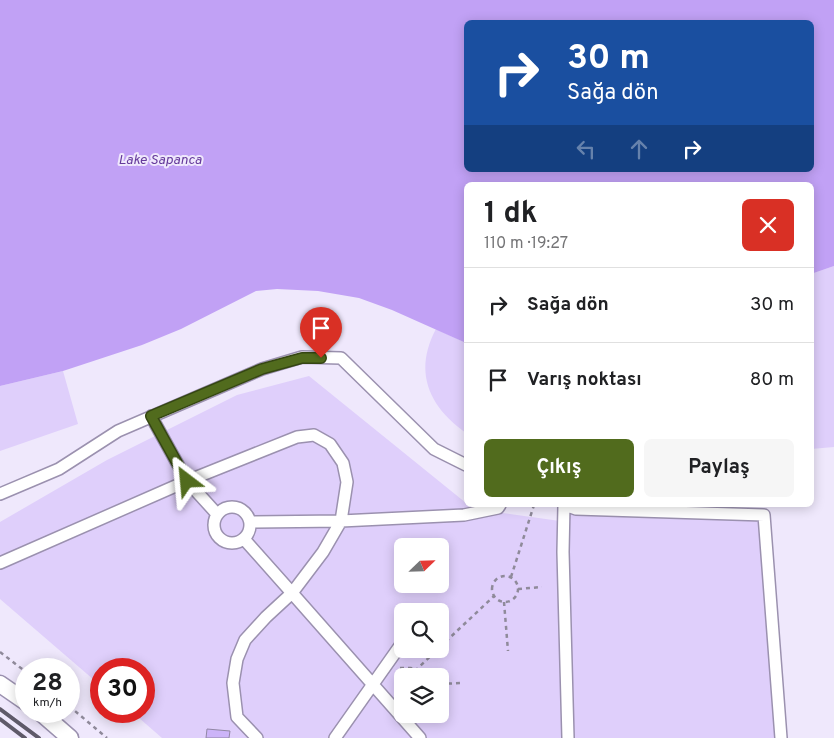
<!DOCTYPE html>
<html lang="tr">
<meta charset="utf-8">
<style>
body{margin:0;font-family:Overpass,sans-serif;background:#f6f6f6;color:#202124;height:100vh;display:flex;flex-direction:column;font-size:19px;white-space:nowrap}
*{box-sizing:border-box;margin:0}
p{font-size:16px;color:#757577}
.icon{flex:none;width:28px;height:28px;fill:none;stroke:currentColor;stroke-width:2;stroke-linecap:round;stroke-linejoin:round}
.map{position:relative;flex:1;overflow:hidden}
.details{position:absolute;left:464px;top:182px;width:350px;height:325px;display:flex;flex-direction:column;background:#fff;border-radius:8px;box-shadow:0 2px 12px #0003}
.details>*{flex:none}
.banner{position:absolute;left:464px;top:20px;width:350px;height:152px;border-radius:8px;box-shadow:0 2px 12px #0003;background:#1a4fa0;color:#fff;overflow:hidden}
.needle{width:32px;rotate:67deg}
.tools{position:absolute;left:394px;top:538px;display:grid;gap:10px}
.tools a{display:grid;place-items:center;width:55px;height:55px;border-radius:8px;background:#fff;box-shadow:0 2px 12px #0003;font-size:25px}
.speed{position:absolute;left:15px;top:658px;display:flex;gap:10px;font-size:25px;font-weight:700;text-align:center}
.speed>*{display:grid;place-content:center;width:65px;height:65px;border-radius:50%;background:#fff;box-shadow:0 2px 12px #0003;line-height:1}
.speed small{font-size:12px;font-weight:400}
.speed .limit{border:8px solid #d22;background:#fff;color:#111}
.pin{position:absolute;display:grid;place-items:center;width:42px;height:42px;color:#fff;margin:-51px -21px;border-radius:50% 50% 50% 0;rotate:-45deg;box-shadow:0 0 5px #0007}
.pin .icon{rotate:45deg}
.me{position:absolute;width:55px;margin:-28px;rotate:331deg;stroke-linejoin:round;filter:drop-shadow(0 0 4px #0008)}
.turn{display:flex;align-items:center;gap:18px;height:105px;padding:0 20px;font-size:22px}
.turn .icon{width:65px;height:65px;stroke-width:2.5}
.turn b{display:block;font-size:35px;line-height:42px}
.lanes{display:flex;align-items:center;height:48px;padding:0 20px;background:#0003;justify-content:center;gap:25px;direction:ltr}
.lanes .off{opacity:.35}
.round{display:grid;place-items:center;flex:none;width:52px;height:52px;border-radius:8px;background:#f6f6f6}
.summary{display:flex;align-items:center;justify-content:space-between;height:85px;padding:0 20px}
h1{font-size:30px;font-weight:700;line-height:38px}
.primary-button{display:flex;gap:10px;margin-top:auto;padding:10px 20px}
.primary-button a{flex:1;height:58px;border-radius:8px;background:#516b1d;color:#fff;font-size:20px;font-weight:700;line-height:58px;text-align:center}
.primary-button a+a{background:#f6f6f6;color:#202124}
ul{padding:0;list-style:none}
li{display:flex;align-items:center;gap:15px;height:75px;padding:0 20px;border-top:1px solid #e0e0e0}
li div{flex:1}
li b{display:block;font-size:19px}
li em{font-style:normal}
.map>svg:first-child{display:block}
</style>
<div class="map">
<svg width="834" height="738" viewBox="0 0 834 738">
<rect width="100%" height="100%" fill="#efe8fc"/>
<path fill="#dfcffb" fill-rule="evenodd" d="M 834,266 L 834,447 L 811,449 L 811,274 Z
M 436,329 L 466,343 L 466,433 C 429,407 413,372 436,329 Z
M 63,371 L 78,424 L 0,451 L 0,386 Z
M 309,376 L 466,503 L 466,505 L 474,509 L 560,521 L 564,505 L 764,515 L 781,738 L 162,738 L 131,711 L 144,711 L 144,669 L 101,669 L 101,686 L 0,599 L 0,522 L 107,460 L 237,395 ZM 402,546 L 440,546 L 440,584 L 402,584 ZM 402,611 L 440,611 L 440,649 L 402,649 ZM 402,676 L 440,676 L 440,714 L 402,714 Z"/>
<path fill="#c1a1f5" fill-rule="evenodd" d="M 0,0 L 834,0 L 834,266 L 811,274 L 811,185 L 466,185 L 466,343 L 392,310 L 359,298 L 318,291 L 277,289 L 256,291 L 181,329 L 142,345 L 63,371 L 0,386 ZM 466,22 L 811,22 L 811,170 L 466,170 Z"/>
<path fill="#ccb4f8" stroke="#9187a5" d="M 207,729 L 230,731 L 229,738 L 206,738 Z"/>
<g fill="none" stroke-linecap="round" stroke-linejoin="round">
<defs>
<path id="street" d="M 151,416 L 187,481 L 217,514
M 0,494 L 59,469 L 118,431 L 262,369 L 302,357 L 341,358 L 434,449 L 466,465
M 564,505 L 563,552 L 568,738
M 565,505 L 576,509 L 764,515 L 781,738
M214 525a18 18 0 1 1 36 0a18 18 0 1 1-36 0Z
M 244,539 L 292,593 L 266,617 L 245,640 L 237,659 L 233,683 L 237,717 L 257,738
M 0,563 L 187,481 L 297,437 L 314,435 L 330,444 L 343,463 L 347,482 L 341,521 L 250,522
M 335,738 L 402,643
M 420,738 L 292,593 L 323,552 L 341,521 L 464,515 L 498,508 L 500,505"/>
<path id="secondary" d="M 0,684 L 26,702
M 39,711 L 70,738"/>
</defs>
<use href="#street" stroke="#9b91af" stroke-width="14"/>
<use href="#secondary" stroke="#9b91af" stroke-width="19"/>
<path stroke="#8f8a9a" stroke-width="2.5" stroke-dasharray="4 4" stroke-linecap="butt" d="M492 589a13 13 0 1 1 26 0a13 13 0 1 1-26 0Z
M 511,577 L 534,505
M 518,589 L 542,587
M 504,602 L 508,651
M 440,647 L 494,596
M 0,652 L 26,672
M 400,668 L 411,668 L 419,676
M 415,671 L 438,649
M 440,684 L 461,683
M 69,706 L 107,738"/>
<use href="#street" stroke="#fff" stroke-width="11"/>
<use href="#secondary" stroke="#fff" stroke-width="16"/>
<path stroke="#5f5a69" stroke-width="4" d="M 0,709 L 39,738
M 0,719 L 25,738"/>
</g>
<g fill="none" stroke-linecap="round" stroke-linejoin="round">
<defs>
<path id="route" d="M 187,481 L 151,416 L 262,369 L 302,358 L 321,358"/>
</defs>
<use href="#route" stroke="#354613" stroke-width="12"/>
<use href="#route" stroke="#516b1d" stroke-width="9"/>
</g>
<g text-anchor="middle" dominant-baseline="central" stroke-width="4" stroke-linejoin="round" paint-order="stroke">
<g font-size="14" font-style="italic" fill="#653a9b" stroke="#efe8fc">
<text x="160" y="160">Lake Sapanca</text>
</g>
</g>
</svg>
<div class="tools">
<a><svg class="needle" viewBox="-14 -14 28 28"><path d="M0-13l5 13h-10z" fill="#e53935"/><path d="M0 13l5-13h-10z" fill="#757577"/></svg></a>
<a><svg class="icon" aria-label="search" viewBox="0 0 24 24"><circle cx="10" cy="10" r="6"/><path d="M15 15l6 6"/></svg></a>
<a><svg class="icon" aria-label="layers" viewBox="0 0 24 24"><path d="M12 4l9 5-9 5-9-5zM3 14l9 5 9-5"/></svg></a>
</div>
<div class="speed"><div>28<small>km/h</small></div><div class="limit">30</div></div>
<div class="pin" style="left:321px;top:358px;background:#d93025"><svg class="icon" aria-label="arrive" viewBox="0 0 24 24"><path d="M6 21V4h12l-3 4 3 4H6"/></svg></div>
<svg class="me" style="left:187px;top:481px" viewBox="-20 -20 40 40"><path d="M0-17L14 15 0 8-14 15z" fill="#516b1d" stroke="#fff" stroke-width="4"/></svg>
<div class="banner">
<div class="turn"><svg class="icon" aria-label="right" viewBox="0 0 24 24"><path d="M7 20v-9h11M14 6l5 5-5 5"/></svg><div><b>30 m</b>Sağa dön</div></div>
<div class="lanes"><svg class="icon off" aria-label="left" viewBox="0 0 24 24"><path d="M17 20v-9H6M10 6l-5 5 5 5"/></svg><svg class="icon off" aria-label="ahead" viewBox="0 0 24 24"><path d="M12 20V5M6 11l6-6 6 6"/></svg><svg class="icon" aria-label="right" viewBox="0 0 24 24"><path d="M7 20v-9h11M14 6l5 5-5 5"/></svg></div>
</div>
<section class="details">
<div class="summary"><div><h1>1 dk</h1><p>110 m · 19:27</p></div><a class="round" style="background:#d93025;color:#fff"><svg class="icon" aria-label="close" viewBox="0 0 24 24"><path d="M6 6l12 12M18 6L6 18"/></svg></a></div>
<ul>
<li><svg class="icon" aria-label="right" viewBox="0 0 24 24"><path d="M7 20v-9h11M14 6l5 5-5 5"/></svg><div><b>Sağa dön</b></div><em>30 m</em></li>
<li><svg class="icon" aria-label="arrive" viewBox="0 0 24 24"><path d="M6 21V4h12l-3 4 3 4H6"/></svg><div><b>Varış noktası</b></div><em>80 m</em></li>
</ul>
<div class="primary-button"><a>Çıkış</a><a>Paylaş</a></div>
</section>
</div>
